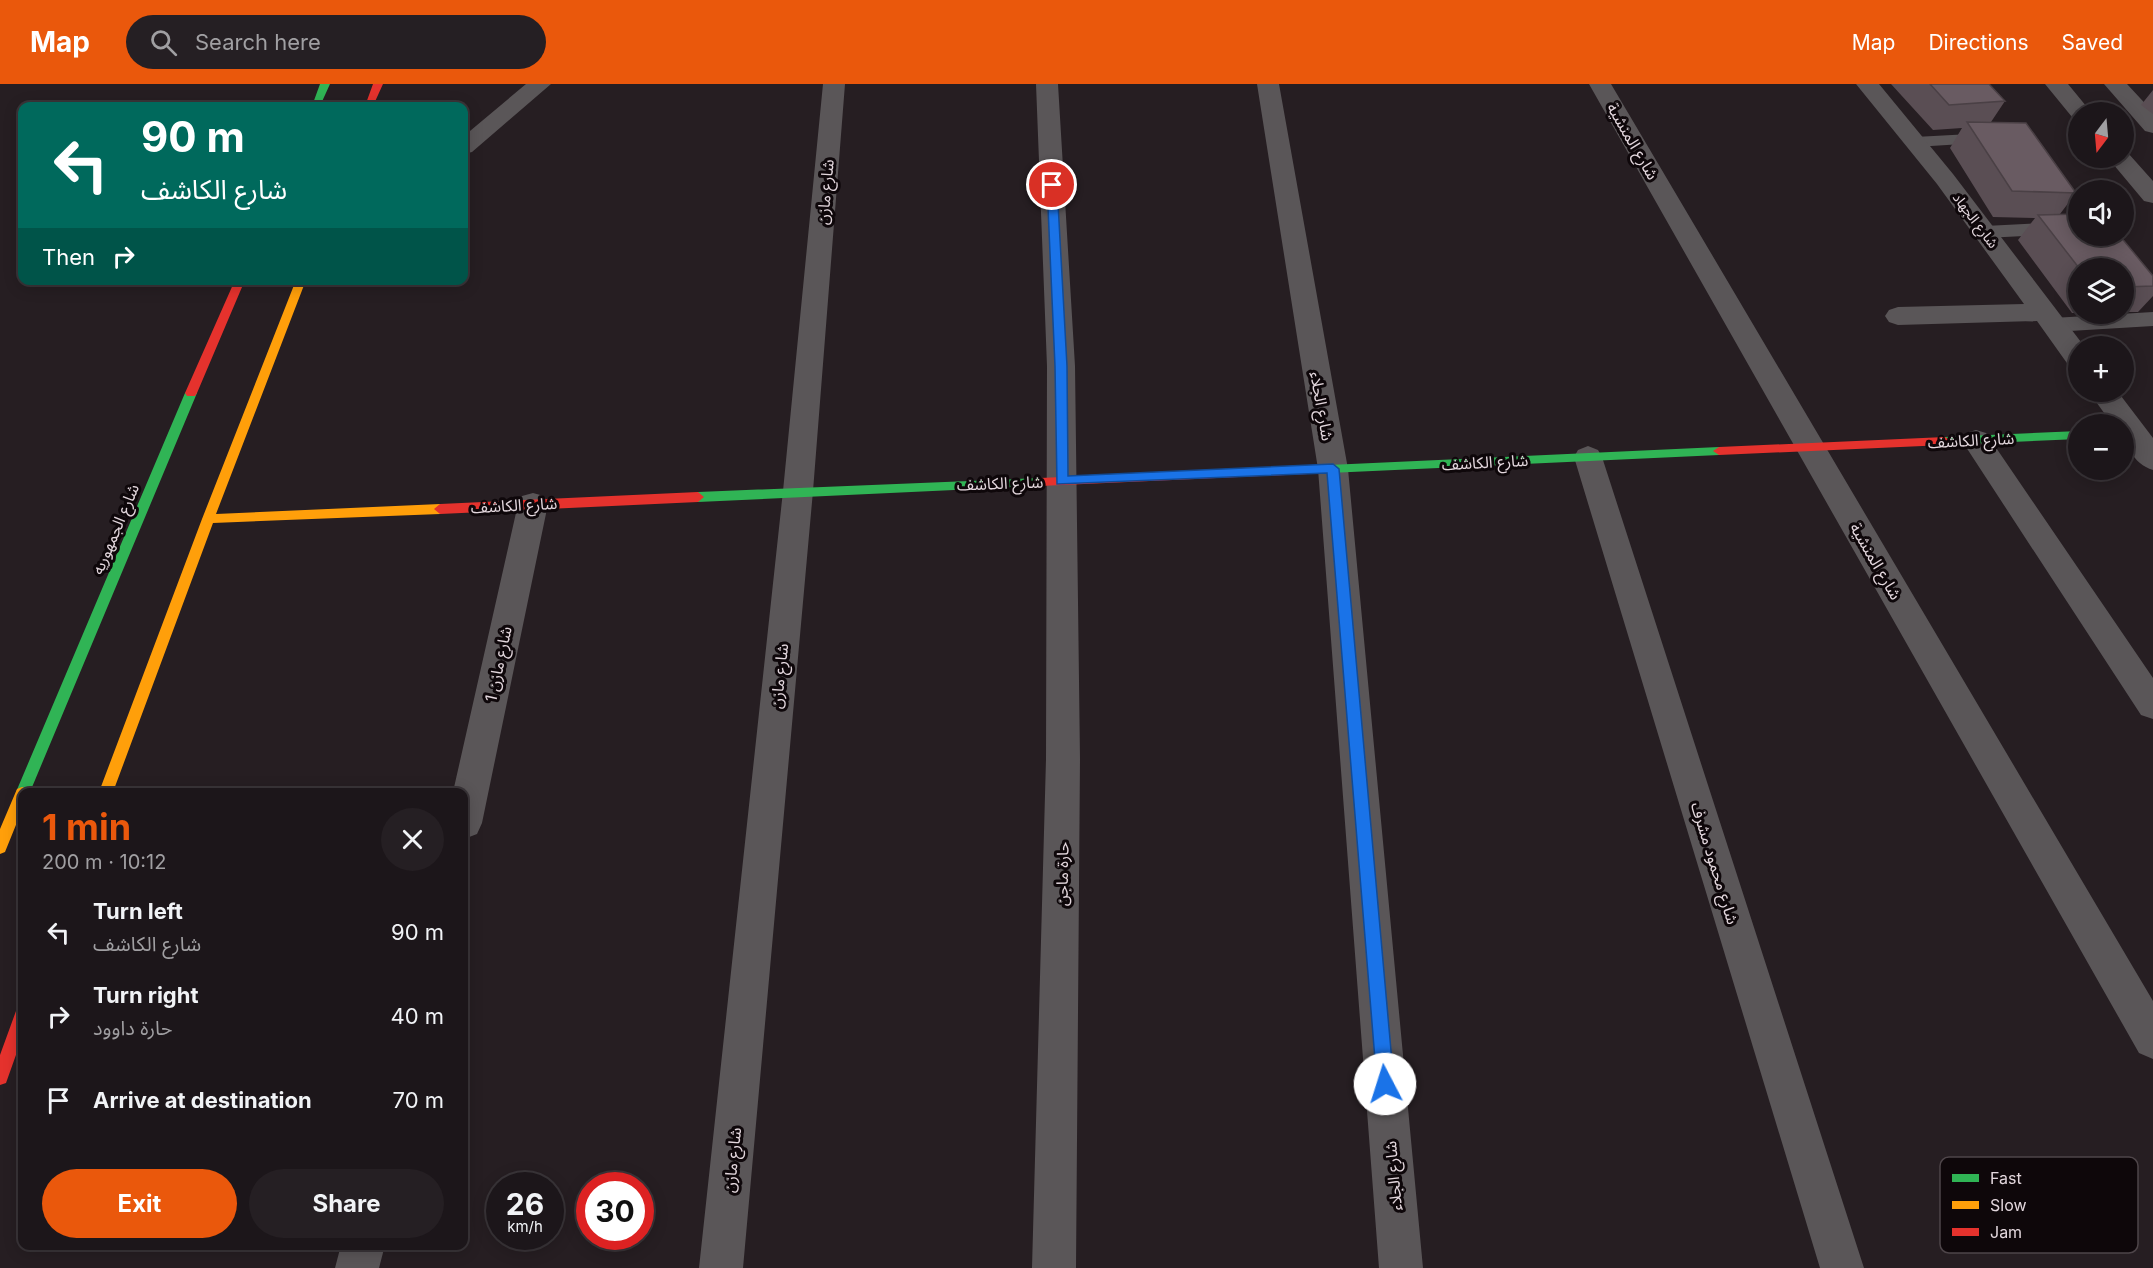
<!DOCTYPE html>
<meta charset="utf-8">
<style>
body{margin:0;font-family:Inter,"Noto Sans Arabic",sans-serif;background:#251f23;color:#f1f3f6;height:100vh;display:flex;flex-direction:column;font-size:22px;white-space:nowrap}
*{box-sizing:border-box;margin:0}
p{font-size:20px;color:#a09fa2}
.icon{flex:none;width:33px;height:33px;fill:none;stroke:currentColor;stroke-width:2;stroke-linecap:round;stroke-linejoin:round}
.map{position:relative;flex:1;overflow:hidden}
.sheet{position:absolute;left:18px;top:704px;width:450px;height:462px;display:flex;flex-direction:column;background:#1c161a;border-radius:12px;box-shadow:0 3px 15px #0003,0 0 0 2px #3a3539}
.sheet>*{flex:none}
.guide{position:absolute;left:18px;top:18px;width:450px;height:183px;border-radius:12px;box-shadow:0 3px 15px #0003,0 0 0 2px #3a3539;background:#00695c;color:#fff;overflow:hidden}
.needle{width:39px;rotate:196deg}
.controls{position:absolute;left:2068px;top:18px;display:grid;gap:12px}
.controls a{display:grid;place-items:center;width:66px;height:66px;border-radius:50%;background:#1c161a;box-shadow:0 3px 15px #0003,0 0 0 2px #3a3539;font-size:30px}
.speed{position:absolute;left:486px;top:1088px;display:flex;gap:12px;font-size:30px;font-weight:700;text-align:center}
.speed>*{display:grid;place-content:center;width:78px;height:78px;border-radius:50%;background:#1c161a;box-shadow:0 3px 15px #0003,0 0 0 2px #3a3539;line-height:1}
.speed small{font-size:15px;font-weight:400}
.speed .limit{border:9px solid #d22;background:#fff;color:#111}
.pin{position:absolute;display:grid;place-items:center;width:51px;height:51px;color:#fff;margin:-26px;border:3px solid #fff;border-radius:50%;box-shadow:0 2px 6px #0007}
.me{position:absolute;width:66px;margin:-33px;rotate:355deg;stroke-linejoin:round;filter:drop-shadow(0 0 4px #0008)}
.turn{display:flex;align-items:center;gap:21px;height:126px;padding:0 24px;font-size:27px}
.turn .icon{width:78px;height:78px;stroke-width:2.5}
.turn b{display:block;font-size:42px;line-height:51px}
.then{display:flex;align-items:center;height:57px;padding:0 24px;background:#0003;gap:12px;font-size:22px}
.round{display:grid;place-items:center;flex:none;width:63px;height:63px;border-radius:32px;background:#251f23}
.headline{display:flex;align-items:center;justify-content:space-between;height:102px;padding:0 24px}
h1{font-size:36px;font-weight:700;line-height:45px;color:#ea580c}
.button{display:flex;gap:12px;margin-top:auto;padding:12px 24px}
.button a{flex:1;height:69px;border-radius:36px;background:#ea580c;color:#fff;font-size:24px;font-weight:700;line-height:69px;text-align:center}
.button a+a{background:#251f23;color:#f1f3f6}
ul{padding:0;list-style:none}
li{display:flex;align-items:center;gap:18px;height:84px;padding:0 24px}
li div{flex:1}
li b{display:block;font-size:22px}
li em{font-style:normal}
header{display:flex;align-items:center;gap:36px;box-sizing:border-box;height:84px;padding:0 30px;background:#ea580c;color:#fff}
header strong{font-size:28px}
nav{display:flex;gap:33px;margin-inline-start:auto;font-size:21px}
.search{width:420px;height:54px;background:#251f23;display:flex;align-items:center;gap:15px;box-sizing:border-box;padding:0 21px;border-radius:33px;color:#a09fa2;font-size:22px}
.map>svg:first-child{display:block}
</style>
<header>
<strong>Map</strong>
<div class="search"><svg class="icon" aria-label="search" viewBox="0 0 24 24"><circle cx="10" cy="10" r="6"/><path d="M15 15l6 6"/></svg>Search here</div>
<nav><a>Map</a><a>Directions</a><a>Saved</a></nav>
</header>
<div class="map">
<svg width="2153" height="1184" viewBox="0 0 2153 1184">
<rect width="100%" height="100%" fill="#261e22"/>
<g fill="none" stroke-linecap="round" stroke-linejoin="round">
<path fill="#5a5658" fill-rule="evenodd" d="M 1989,49 L 1995,50 L 1998,54 L 1995,58 L 1915,63 L 1909,62 L 1906,58 L 1909,54 L 1915,53 Z
M 2079,137 L 2079,149 L 1985,154 L 1978,152 L 1975,148 L 1978,144 L 1985,142 Z
M 2153,228 L 2153,242 L 2053,248 L 2046,246 L 2043,241 L 2046,236 L 2053,234 Z"/>
<path fill="#5a5658" fill-rule="evenodd" d="M 526,0 L 551,0 L 472,68 L 464,70 L 464,52 Z
M 823,0 L 845,0 L 813,407 L 743,1184 L 699,1184 L 783,407 Z
M 1036,0 L 1058,0 L 1075,282 L 1080,675 L 1076,1184 L 1032,1184 L 1046,675 L 1047,282 Z
M 1257,0 L 1279,0 L 1348,385 L 1423,1184 L 1379,1184 L 1318,385 Z
M 1589,0 L 1611,0 L 2153,917 L 2153,975 L 2139,969 Z
M 1856,0 L 1879,0 L 1953,90 L 2084,262 L 2079,262 L 2079,284 L 2069,282 L 2037,237 L 1898,241 L 1889,238 L 1885,232 L 1889,226 L 1898,223 L 2024,220 L 1937,100 Z
M 2045,0 L 2068,0 L 2091,28 L 2079,28 L 2079,35 L 2072,33 Z
M 2104,0 L 2127,0 L 2153,28 L 2153,49 L 2145,47 Z
M 2124,68 L 2128,69 L 2153,97 L 2153,119 L 2144,117 L 2108,74 L 2124,74 Z
M 2089,308 L 2118,308 L 2153,354 L 2153,386 C 2133,380 2124,360 2124,340 L 2112,340 Z
M 1976,346 L 1986,349 L 2153,594 L 2153,635 L 2141,631 L 1966,363 L 1962,356 L 1966,349 Z
M 1588,362 L 1598,366 L 1602,373 L 1864,1184 L 1820,1184 L 1574,373 L 1578,366 Z
M 533,409 L 544,412 L 548,420 L 482,739 L 477,750 L 464,755 L 464,708 L 453,708 L 518,420 L 522,412 Z
M 341,1161 L 385,1161 L 379,1184 L 335,1184 Z"/>
<path fill="#30b455" fill-rule="evenodd" d="M 320,0 L 330,0 L 320,22 L 312,22 Z
M 191,305 L 197,309 L 30,708 L 22,708 L 22,714 L 18,712 L 16,708 L 185,309 Z
M 2079,347 L 2079,355 L 1945,361 L 1939,357 L 1945,353 Z
M 1719,363 L 1725,367 L 1719,371 L 1329,389 L 1323,385 L 1329,381 Z
M 1040,394 L 1046,398 L 1040,402 L 698,418 L 692,413 L 698,408 Z"/>
<path fill="#ff9f0a" fill-rule="evenodd" d="M 296,196 L 306,196 L 216,430 L 440,420 L 446,425 L 440,430 L 213,439 L 113,708 L 99,708 L 202,435 Z
M 22,703 L 27,705 L 29,708 L 22,708 L 22,726 L 5,768 L 0,770 L 0,745 L 17,705 Z"/>
<path fill="#e5322d" fill-rule="evenodd" d="M 373,0 L 383,0 L 373,22 L 365,22 Z
M 235,196 L 245,196 L 197,309 L 195,312 L 187,312 L 185,309 Z
M 1945,353 L 1951,357 L 1945,361 L 1719,371 L 1713,367 L 1719,363 Z
M 1329,381 L 1335,385 L 1329,389 L 1040,402 L 1034,398 L 1040,394 Z
M 698,408 L 704,413 L 698,418 L 440,430 L 434,425 L 440,420 Z
M 22,925 L 22,954 L 6,999 L 0,1001 L 0,971 L 16,927 Z"/>
</g>
<path fill="#5a4e54" d="M 1891,0 L 1989,0 L 2005,17 L 1991,38 L 2076,109 L 2060,130 L 2153,192 L 2153,212 L 2138,228 L 2124,228 L 2124,184 L 2079,184 L 2079,229 L 2072,229 L 2018,156 L 2035,134 L 1993,133 L 1950,64 L 1962,44 L 1933,46 Z
M 2153,6 L 2153,30 L 2141,21 Z"/>
<path fill="#695b62" stroke="#4a4045" stroke-width="1.5" d="M 1930,0 L 1989,0 L 2005,17 L 1949,21 Z
M 1967,38 L 2026,39 L 2076,109 L 2012,107 Z
M 2079,130 L 2079,152 L 2120,152 L 2153,192 L 2153,202 L 2124,203 L 2124,184 L 2079,184 L 2038,131 Z"/>
<path fill="#1a73e8" stroke="#114b97" stroke-width="1.5" d="M 1052,98 L 1057,101 L 1067,282 L 1068,392 L 1333,380 L 1339,385 L 1394,1000 L 1391,1006 L 1385,1008 L 1379,1006 L 1377,1000 L 1327,389 L 1057,400 L 1055,282 L 1047,101 Z"/>
<g text-anchor="middle" dominant-baseline="central" stroke-width="6" stroke-linejoin="round" paint-order="stroke">
<g font-size="14" fill="#e3d7dd" stroke="#0e070a">
<text transform="translate(1976 136) rotate(53)">شارع الجهاد</text>
</g>
<g font-size="16" fill="#e3d7dd" stroke="#0e070a">
<text transform="translate(1633 57) rotate(60)">شارع المنشية</text>
<text transform="translate(825 108) rotate(-85)">شارع مازن</text>
<text transform="translate(1322 322) rotate(80)">شارع الجلاء</text>
<text transform="translate(1971 356) rotate(-3)">شارع الكاشف</text>
<text transform="translate(1485 378) rotate(-3)">شارع الكاشف</text>
<text transform="translate(1000 399) rotate(-2)">شارع الكاشف</text>
<text transform="translate(514 421) rotate(-3)">شارع الكاشف</text>
<text transform="translate(115 445) rotate(-67)">شارع الجمهوريه</text>
<text transform="translate(1876 477) rotate(60)">شارع المنشية</text>
<text transform="translate(498 580) rotate(-78)">شارع مازن 1</text>
<text transform="translate(779 592) rotate(-84)">شارع مازن</text>
<text transform="translate(1715 779) rotate(73)">شارع محمود مشرف</text>
<text transform="translate(1062 790) rotate(-89)">حارة ماجن</text>
<text transform="translate(732 1076) rotate(-84)">شارع مازن</text>
<text transform="translate(1393 1092) rotate(-95)">شارع الجلاء</text>
</g>
</g>
<rect x="1940" y="1073" width="198" height="96" rx="9" fill="#0e070a" stroke="#4e4549" stroke-width="1.5"/>
<rect x="1952" y="1090" width="27" height="8" fill="#30b455"/>
<rect x="1952" y="1117" width="27" height="8" fill="#ff9f0a"/>
<rect x="1952" y="1144" width="27" height="8" fill="#e5322d"/>
<g font-size="16" fill="#e3d7dd">
<text x="1990" y="1100">Fast</text>
<text x="1990" y="1127">Slow</text>
<text x="1990" y="1154">Jam</text>
</g>
</svg>
<div class="controls">
<a><svg class="needle" viewBox="-14 -14 28 28"><path d="M0-13l5 13h-10z" fill="#e53935"/><path d="M0 13l5-13h-10z" fill="#a09fa2"/></svg></a>
<a><svg class="icon" aria-label="sound" viewBox="0 0 24 24"><path d="M4 9h4l5-4v14l-5-4H4zM17 9q2 3 0 6"/></svg></a>
<a><svg class="icon" aria-label="layers" viewBox="0 0 24 24"><path d="M12 4l9 5-9 5-9-5zM3 14l9 5 9-5"/></svg></a>
<a>+</a>
<a>−</a>
</div>
<div class="speed"><div>26<small>km/h</small></div><div class="limit">30</div></div>
<div class="pin" style="left:1052px;top:101px;background:#d93025"><svg class="icon" aria-label="arrive" viewBox="0 0 24 24"><path d="M6 21V4h12l-3 4 3 4H6"/></svg></div>
<svg class="me" style="left:1385px;top:1000px" viewBox="-20 -20 40 40"><circle r="19" fill="#fff"/><path d="M0-13L10 11 0 6-10 11z" fill="#1a73e8"/></svg>
<div class="guide">
<div class="turn"><svg class="icon" aria-label="left" viewBox="0 0 24 24"><path d="M17 20v-9H6M10 6l-5 5 5 5"/></svg><div><b>90 m</b>شارع الكاشف</div></div>
<div class="then">Then<svg class="icon" aria-label="right" viewBox="0 0 24 24"><path d="M7 20v-9h11M14 6l5 5-5 5"/></svg></div>
</div>
<section class="sheet">
<div class="headline"><div><h1>1 min</h1><p>200 m · 10:12</p></div><a class="round"><svg class="icon" aria-label="close" viewBox="0 0 24 24"><path d="M6 6l12 12M18 6L6 18"/></svg></a></div>
<ul>
<li><svg class="icon" aria-label="left" viewBox="0 0 24 24"><path d="M17 20v-9H6M10 6l-5 5 5 5"/></svg><div><b>Turn left</b><p>شارع الكاشف</p></div><em>90 m</em></li>
<li><svg class="icon" aria-label="right" viewBox="0 0 24 24"><path d="M7 20v-9h11M14 6l5 5-5 5"/></svg><div><b>Turn right</b><p>حارة داوود</p></div><em>40 m</em></li>
<li><svg class="icon" aria-label="arrive" viewBox="0 0 24 24"><path d="M6 21V4h12l-3 4 3 4H6"/></svg><div><b>Arrive at destination</b></div><em>70 m</em></li>
</ul>
<div class="button"><a>Exit</a><a>Share</a></div>
</section>
</div>
